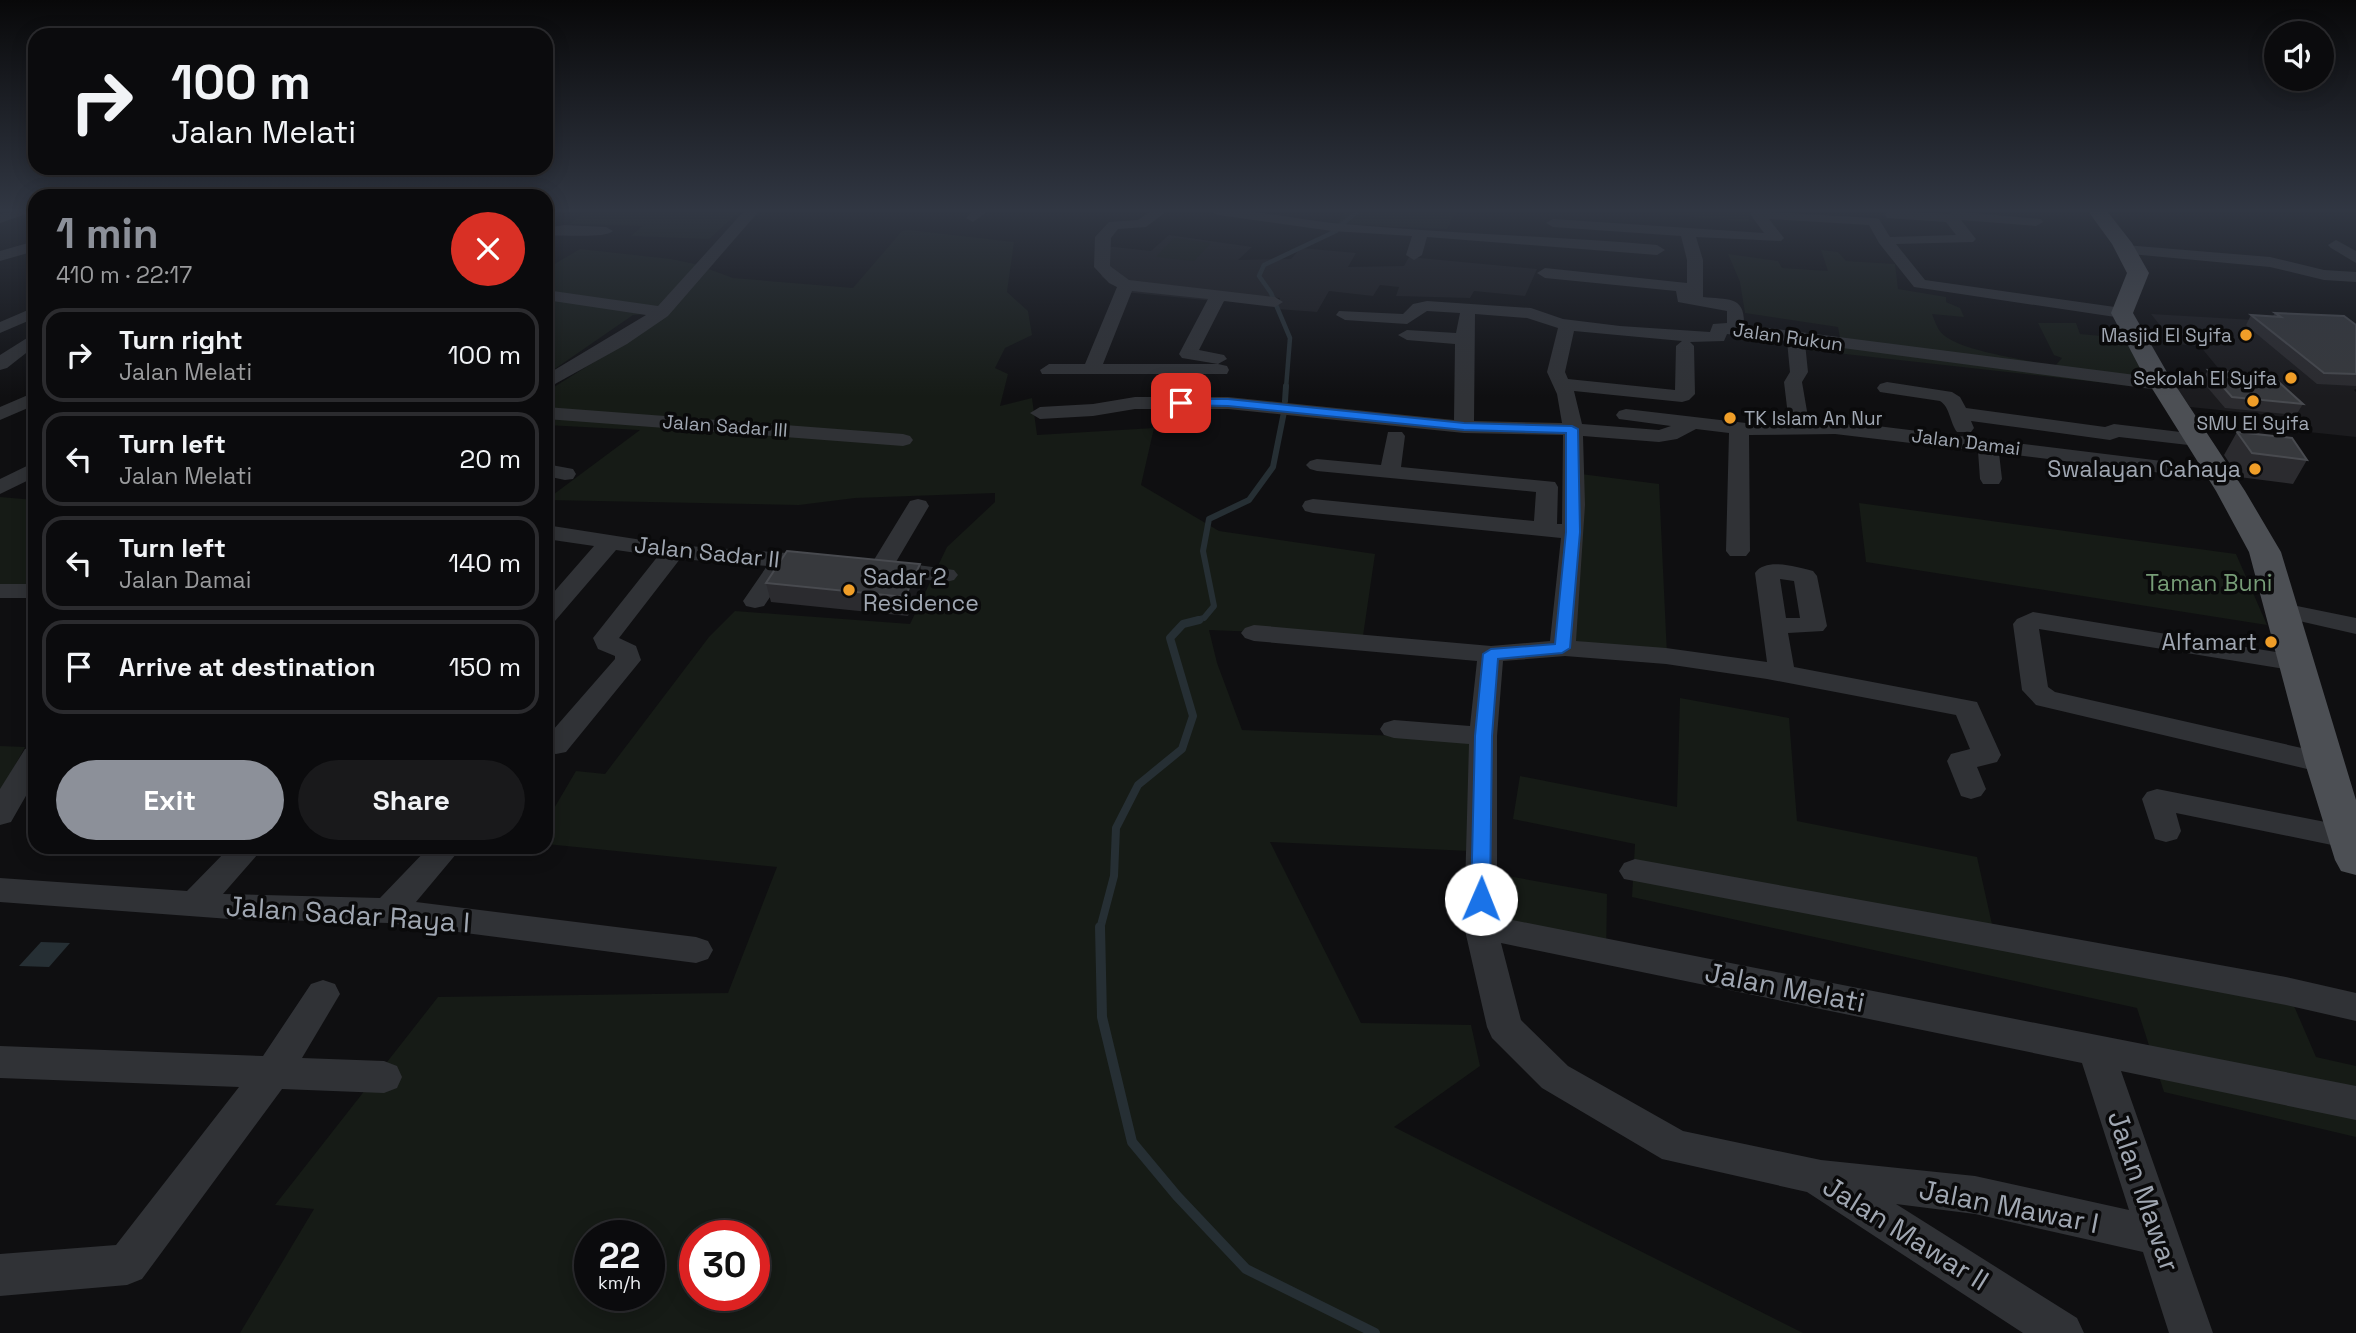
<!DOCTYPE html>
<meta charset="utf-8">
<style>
body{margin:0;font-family:"Space Grotesk",sans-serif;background:#19191b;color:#f1f3f6;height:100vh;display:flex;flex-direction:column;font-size:26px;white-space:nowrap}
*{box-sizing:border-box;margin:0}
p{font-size:23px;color:#9a9b9d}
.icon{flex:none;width:38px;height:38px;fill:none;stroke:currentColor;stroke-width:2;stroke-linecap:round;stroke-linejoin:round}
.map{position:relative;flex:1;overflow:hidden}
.side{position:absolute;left:28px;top:189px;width:525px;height:665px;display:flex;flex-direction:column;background:#0b0b0d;border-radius:21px;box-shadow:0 4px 18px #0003,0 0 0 2px #2b2b2e}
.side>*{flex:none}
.banner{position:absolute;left:28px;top:28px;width:525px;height:147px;border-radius:21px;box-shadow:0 4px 18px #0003,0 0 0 2px #2b2b2e;background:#0b0b0d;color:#f1f3f6;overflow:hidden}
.controls{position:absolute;left:2264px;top:21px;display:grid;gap:14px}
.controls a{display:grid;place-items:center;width:70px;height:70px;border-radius:50%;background:#0b0b0d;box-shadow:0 4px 18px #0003,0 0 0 2px #2b2b2e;font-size:35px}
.speed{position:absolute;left:574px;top:1220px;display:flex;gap:14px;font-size:35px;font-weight:700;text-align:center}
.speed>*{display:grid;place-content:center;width:91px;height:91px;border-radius:50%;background:#0b0b0d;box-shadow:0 4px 18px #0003,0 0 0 2px #2b2b2e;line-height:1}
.speed small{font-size:18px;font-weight:400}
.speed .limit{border:10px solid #d22;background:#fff;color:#111}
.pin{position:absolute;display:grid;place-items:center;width:60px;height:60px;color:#fff;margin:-30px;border-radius:14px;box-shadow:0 4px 10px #0006}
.me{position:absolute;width:77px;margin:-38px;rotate:1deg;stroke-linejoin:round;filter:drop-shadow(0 0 5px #0008)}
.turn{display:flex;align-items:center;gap:24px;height:147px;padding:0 28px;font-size:32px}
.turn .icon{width:91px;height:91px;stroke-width:2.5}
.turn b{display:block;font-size:49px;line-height:60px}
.round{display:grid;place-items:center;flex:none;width:74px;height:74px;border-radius:37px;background:#19191b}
.summary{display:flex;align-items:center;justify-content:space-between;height:119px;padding:0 28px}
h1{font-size:42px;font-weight:700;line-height:52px;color:#8c9099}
.button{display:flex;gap:14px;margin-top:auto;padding:14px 28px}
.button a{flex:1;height:80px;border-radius:42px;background:#8c9099;color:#fff;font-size:28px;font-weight:700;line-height:80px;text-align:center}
.button a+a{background:#19191b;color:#f1f3f6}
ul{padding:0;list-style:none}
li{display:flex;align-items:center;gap:21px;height:94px;margin:0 14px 10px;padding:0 14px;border:4px solid #2b2b2e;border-radius:21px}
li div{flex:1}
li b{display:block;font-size:26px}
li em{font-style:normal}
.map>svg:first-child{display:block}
</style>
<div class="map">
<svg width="2356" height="1333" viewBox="0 0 2356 1333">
<rect width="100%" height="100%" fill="#0f0f11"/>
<path fill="#1b1b1e" d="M 1169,235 L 1252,247 L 1238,260 L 1291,259 L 1301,248 L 1356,253 L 1348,267 L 1404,266 L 1409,257 L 1537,269 L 1525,296 L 1474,291 L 1470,298 L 1396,296 L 1399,287 L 1380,285 L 1373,296 L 1329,291 L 1317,312 L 1277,309 L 1280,298 L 1229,294 L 1224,302 L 1124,292 L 1102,277 L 1097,262 L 1105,246 L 1151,251 Z
M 2151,314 L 2339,325 L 2356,338 L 2356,389 L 2354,390 L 2356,392 L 2356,437 L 2299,431 L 2287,417 L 2190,407 L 2166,374 L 2228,380 L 2200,346 L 2175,344 Z"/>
<path fill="#161b16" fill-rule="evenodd" d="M 587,211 L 740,211 L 709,239 L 631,236 L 643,226 L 569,224 Z
M 1344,211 L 1456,211 L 1447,229 L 1338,224 Z
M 1632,211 L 1749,211 L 1749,222 Z
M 909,230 L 1014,242 L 1007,292 L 1028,311 L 1032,335 L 1005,348 L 995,368 L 1008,374 L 1000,406 L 1032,398 L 1037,435 L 1154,428 L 1141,485 L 1219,531 L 1375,554 L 1363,636 L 1209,630 L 1217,663 L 1242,730 L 1475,739 L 1470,851 L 1270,842 L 1361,1023 L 1471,1025 L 1480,1066 L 1394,1127 L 1803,1333 L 240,1333 L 314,1209 L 275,1205 L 438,997 L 728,993 L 777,867 L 546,844 L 546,822 L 576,771 L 605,774 L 709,637 L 735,611 L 910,624 L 947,547 L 995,502 L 995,493 L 855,498 L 799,505 L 546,500 L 640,430 L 546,425 L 546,392 L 626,342 L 660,313 L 633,315 L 546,375 L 546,269 L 580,249 L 671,259 L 695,264 L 733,278 L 853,288 L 902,231 ZM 590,1236 L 649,1236 L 649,1295 L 590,1295 ZM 695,1236 L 754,1236 L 754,1295 L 695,1295 Z
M 1174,238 L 1211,243 L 1194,261 L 1156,257 Z
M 1821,250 L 1838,252 L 1846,261 L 1895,264 L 1898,289 L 1946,297 L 1946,302 L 1960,308 L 1964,317 L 1932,314 C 1934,319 1936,325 1939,330 C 1954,352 2026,358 2054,367 L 2062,358 L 2054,355 L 2038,323 L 2076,323 L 2080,334 L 2112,337 L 2109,331 L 2123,332 L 2151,388 L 1809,350 L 1804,335 L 1840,338 L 1838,327 L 1745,313 L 1740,282 L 1728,254 L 1778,261 L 1782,268 L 1828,271 Z
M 1573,473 L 1659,484 L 1667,655 L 1563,639 Z
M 0,497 L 35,500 L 35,598 L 0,598 Z
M 1859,503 L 2236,554 L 2267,625 L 1866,562 Z
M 1680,698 L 1789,718 L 1797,821 L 1977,857 L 1993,929 L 2288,992 L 2316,1057 L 2356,1066 L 2356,1137 L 2164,1092 L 2137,1008 L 1632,897 L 1635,844 L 1513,819 L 1520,776 L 1677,807 Z
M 0,746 L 25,747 L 0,793 Z
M 1508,876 L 1607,894 L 1606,959 L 1502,939 Z"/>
<path fill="#262f34" d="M 41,942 L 70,943 L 49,967 L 19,966 Z"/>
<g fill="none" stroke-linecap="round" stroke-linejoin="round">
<path stroke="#262f34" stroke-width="4.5" d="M 1341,225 L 1358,211
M 1286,388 L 1290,338 L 1271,293 L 1259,276 L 1264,265 L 1336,231"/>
<path stroke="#262f34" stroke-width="6" d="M 1285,401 L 1286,386
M 1193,621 L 1204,618 L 1214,606 L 1203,551 L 1209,519 L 1249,500 L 1273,467 L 1284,412"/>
<path stroke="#262f34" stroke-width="8" d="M 1100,929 L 1114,876 L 1116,828 L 1138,785 L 1182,749 L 1193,716 L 1170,638 L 1183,624 L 1199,620"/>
<path stroke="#262f34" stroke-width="10" d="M 1100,927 L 1102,1017 L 1132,1142 L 1177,1196 L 1246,1269 L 1375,1333"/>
<path fill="#303236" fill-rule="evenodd" d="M 13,211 L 35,211 L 0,223 L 0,214 Z
M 744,211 L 759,211 L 668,316 L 627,344 L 546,389 L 546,375 L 646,315 L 546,300 L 546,290 L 658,306 Z
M 973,211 L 988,211 L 973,222 L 966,218 Z
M 1151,211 L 1167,211 L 1146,227 L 1118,229 L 1111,238 L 1110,266 L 1129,280 L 1275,297 L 1283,302 L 1275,307 L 1224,301 L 1199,350 L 1224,355 L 1227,359 L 1218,364 L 1227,366 L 1229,370 L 1227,374 L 1042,374 L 1040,370 L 1049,364 L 1085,364 L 1117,287 L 1109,283 L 1094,267 L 1095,237 L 1109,222 L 1138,220 ZM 1132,291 L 1208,299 L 1179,354 L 1182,358 L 1218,364 L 1103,364 Z
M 1211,211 C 1252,208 1292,219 1332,223 C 1440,233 1549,236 1657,245 L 1665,250 L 1657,255 L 1427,237 L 1422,255 L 1414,260 L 1406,255 L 1412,236 L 1332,231 L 1218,215 Z
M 1753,211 L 1874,218 L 1879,219 L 1890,237 L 1956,235 L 1946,222 L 1887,218 L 1885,215 L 1887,212 L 1892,211 L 1950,214 L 1951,211 L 2041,219 L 2043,222 L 2036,226 L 1961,220 L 1976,239 L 1973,242 L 1896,244 L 1925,280 L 2122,308 L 2131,313 L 2122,318 L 1914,287 L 1879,243 L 1869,225 L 1769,219 L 1784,238 L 1781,241 L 1696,237 L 1703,260 L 1703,297 C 1728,300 1745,295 1744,325 L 2159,378 L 2168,384 L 2159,390 L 1805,343 L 1808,372 L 1802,382 L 1809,423 L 1869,425 L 2219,468 L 2227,469 L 2230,474 L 2227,479 L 2219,480 L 1999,453 L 2002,479 L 1999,484 L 1983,484 L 1980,479 L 1978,451 L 1835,434 L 1749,435 L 1750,551 L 1746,556 L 1730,556 L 1726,551 L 1729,433 L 1696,429 L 1677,439 L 1659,442 L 1583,436 L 1585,505 L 1576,641 L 1666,648 L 1767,662 L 1755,573 C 1766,557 1797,567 1813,571 L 1817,576 L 1827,626 L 1823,631 L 1788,633 L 1794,667 L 1977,702 L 2001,755 L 1997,762 L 1977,767 L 1986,789 L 1981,796 L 1971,799 L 1961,796 L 1947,761 L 1951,754 L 1970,749 L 1956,715 L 1767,679 L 1666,664 L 1565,656 L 1503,661 L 1497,736 L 1497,917 L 2356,1086 L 2356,1120 L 2121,1071 L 2213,1333 L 2169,1333 L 2143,1252 L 1975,1214 L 1896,1204 L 2077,1318 L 2084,1333 L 2023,1333 L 1807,1192 L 1662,1159 L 1542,1088 L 1492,1038 L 1487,1027 L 1464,926 L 1469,744 L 1394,738 L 1384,735 L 1380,729 L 1384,723 L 1394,720 L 1470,726 L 1477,661 L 1254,641 L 1245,638 L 1241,633 L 1245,628 L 1254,625 L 1491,646 L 1550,641 L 1561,538 L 1313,513 L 1305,511 L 1302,506 L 1305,501 L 1313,499 L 1534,521 L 1536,492 L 1317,471 L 1310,469 L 1306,465 L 1310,461 L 1317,459 L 1381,465 L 1388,432 L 1402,432 L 1405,436 L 1401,467 L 1555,482 L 1558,487 L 1557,524 L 1562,524 L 1563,435 L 1464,433 L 1228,409 L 1135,409 L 1093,416 L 1040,419 L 1030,413 L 1040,407 L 1093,404 L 1135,397 L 1228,397 L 1454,420 L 1455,344 L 1407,340 L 1398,335 L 1407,330 L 1456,333 L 1460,313 L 1427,311 L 1407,324 L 1345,320 L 1336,315 L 1339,311 L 1403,314 L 1413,304 L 1427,301 L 1531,308 L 1563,319 L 1620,326 L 1710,332 L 1713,324 L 1727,323 L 1727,311 L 1678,302 L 1676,291 L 1545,278 L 1537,273 L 1545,268 L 1687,283 L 1687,260 L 1681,236 L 1553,227 L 1546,223 L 1553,219 L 1764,233 L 1750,214 ZM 1475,314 L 1527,318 L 1558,328 L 1547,372 L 1557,394 L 1562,423 L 1474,421 ZM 1574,331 L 1682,341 L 1676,346 L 1675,390 L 1568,379 L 1565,372 ZM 1727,334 L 1787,341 L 1790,372 L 1784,382 L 1789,424 L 1763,425 L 1626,409 L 1619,411 L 1616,415 L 1619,419 L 1671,426 L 1659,430 L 1582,424 L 1574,391 L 1682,402 L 1689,400 L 1695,394 L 1694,346 L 1690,342 L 1724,341 ZM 1780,579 L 1794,581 L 1800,618 L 1786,618 ZM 1501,943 L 2082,1063 L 2129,1210 L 1975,1176 L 1821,1160 L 1683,1131 L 1568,1066 L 1521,1020 Z
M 564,225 L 606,227 L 613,231 C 604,239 562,234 546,236 L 546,228 Z
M 2336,240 L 2356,251 L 2356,263 L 2331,248 L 2328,245 Z
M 35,241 L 35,251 L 0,261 L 0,251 Z
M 2125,245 L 2270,257 L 2324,270 L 2356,272 L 2356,282 L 2324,280 L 2270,267 L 2120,253 L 2117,250 Z
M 35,307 L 35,318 L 0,333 L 0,322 Z
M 35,333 L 35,346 L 7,368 L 0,370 L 0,355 Z
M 1887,382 L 1952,392 L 1960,397 L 1966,408 L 2105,427 L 2114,424 L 2197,434 L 2204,436 L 2207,440 L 2204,444 L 2197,446 L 2119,437 L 2110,440 L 1971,421 L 1974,428 L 1971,432 L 1957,432 C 1950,423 1950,407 1940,401 L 1880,392 L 1877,388 L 1880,384 Z
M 35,392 L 35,405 L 0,420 L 0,407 Z
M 546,407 L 903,434 L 910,436 L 913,440 L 910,444 L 903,446 L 546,419 Z
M 35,462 L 35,477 L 0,494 L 0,479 Z
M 546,464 L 573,469 L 576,474 L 573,479 L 565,480 L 546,476 Z
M 918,499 L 926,501 L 929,506 L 896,562 L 954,570 L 958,575 L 954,580 L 946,582 L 881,575 L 873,573 L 869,568 L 910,501 Z
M 546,525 L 674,545 L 815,555 L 823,557 L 827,562 L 823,567 L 790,567 L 764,606 L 755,608 L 746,606 L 743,601 L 767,566 L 680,559 L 619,638 L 636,646 L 641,660 L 566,752 L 556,754 L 546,752 L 546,738 L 615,659 L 615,656 L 598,649 L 593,638 L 658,556 L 616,550 L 555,621 L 546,623 L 546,601 L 594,546 L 546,539 Z
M 0,584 L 35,584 L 35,598 L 0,598 Z
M 2282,603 L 2356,618 L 2356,634 L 2273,615 L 2270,610 L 2273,605 Z
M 2033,612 L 2307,657 L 2311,663 L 2307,669 L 2298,671 L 2039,629 L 2048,687 L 2055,692 L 2324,753 L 2334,756 L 2338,763 L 2334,770 L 2324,773 L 2036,705 L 2022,690 L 2013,624 L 2017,619 Z
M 35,746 L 35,780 L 11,822 L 0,825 L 0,789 L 25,749 Z
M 2157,789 L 2356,828 L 2356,850 L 2176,813 L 2181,831 L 2177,839 L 2166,842 L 2155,839 L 2142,799 L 2147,792 Z
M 230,847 L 264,847 L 223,894 L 380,898 L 429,847 L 462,847 L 416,902 L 696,937 L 708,941 L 713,950 L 708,959 L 696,963 L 388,923 L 230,919 L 0,902 L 0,878 L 187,891 Z
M 1635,859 L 2286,977 L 2356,993 L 2356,1021 L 2286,1005 L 1624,879 L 1619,871 L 1624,863 Z
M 323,980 L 335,984 L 340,994 L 302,1058 L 384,1061 L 397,1066 L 402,1077 L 397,1088 L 384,1093 L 282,1089 L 142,1279 L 127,1285 L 0,1296 L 0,1254 L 116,1245 L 239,1087 L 0,1078 L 0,1046 L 263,1056 L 311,984 Z"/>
<path fill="#4c4f54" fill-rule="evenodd" d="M 2088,211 L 2107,211 L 2132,243 L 2149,273 L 2133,313 L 2168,374 L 2245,491 L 2281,552 L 2356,800 L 2356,875 L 2341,871 L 2335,860 L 2305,763 L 2249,552 L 2216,491 L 2143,374 L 2111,313 L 2127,273 L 2112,244 Z"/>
</g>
<path fill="#2b2b2f" d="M 2275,313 L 2356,325 L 2356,386 L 2317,384 L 2246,325 L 2251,315 L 2273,316 Z
M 2208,370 L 2303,404 L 2296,415 L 2225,408 L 2202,381 Z
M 2237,432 L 2307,460 L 2293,484 L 2239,477 L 2224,455 Z
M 920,564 L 923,582 L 908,616 L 771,602 L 766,583 Z"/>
<path fill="#1a1a1d" d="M 920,564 L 923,582 L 908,616 L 905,597 Z"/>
<path fill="#37393d" stroke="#484a4f" stroke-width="2" d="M 2275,313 L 2344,316 L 2356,325 L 2356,374 L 2324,373 L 2251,315 L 2281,317 Z
M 2208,370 L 2272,376 L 2303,404 L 2232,397 Z
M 2237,432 L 2292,438 L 2307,460 L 2252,453 Z
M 787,551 L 920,564 L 905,597 L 766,583 Z"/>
<linearGradient id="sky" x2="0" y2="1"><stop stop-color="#080809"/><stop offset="0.53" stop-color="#313743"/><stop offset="1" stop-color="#313743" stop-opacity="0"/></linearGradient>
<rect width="2356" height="397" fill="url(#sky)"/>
<path fill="#1a73e8" stroke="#114b97" stroke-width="2" d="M 1181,399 L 1228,399 L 1464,423 L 1572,426 L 1578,429 L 1580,532 L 1570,648 L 1562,653 L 1498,659 L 1492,736 L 1490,899 L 1488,905 L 1481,907 L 1474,905 L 1471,899 L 1475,736 L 1483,654 L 1491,649 L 1555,644 L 1566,532 L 1566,433 L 1464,430 L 1228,406 L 1177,405 L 1177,400 Z"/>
<g fill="#f09e28" stroke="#0a0a0b" stroke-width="2.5">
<circle cx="2246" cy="335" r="7"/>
<circle cx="2291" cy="378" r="7"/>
<circle cx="2253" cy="401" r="7"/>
<circle cx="1730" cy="418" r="7"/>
<circle cx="2255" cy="469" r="7"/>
<circle cx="849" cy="590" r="7"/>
<circle cx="2271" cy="642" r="7"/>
</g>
<g text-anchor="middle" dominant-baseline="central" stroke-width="7" stroke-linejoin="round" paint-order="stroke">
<g font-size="19" fill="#a0a7b2" stroke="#0a0a0b" text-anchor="end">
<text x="2232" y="335">Masjid El Syifa</text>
<text x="2277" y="378">Sekolah El Syifa</text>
<text x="1744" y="418" text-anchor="start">TK Islam An Nur</text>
<text x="2253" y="423" text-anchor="middle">SMU El Syifa</text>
</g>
<g font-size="19" fill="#a0a7b2" stroke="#0a0a0b">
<text transform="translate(1788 337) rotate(8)">Jalan Rukun</text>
<text transform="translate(725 426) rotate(4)">Jalan Sadar III</text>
<text transform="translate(1966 442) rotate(7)">Jalan Damai</text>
</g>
<g font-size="23" fill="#a0a7b2" stroke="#0a0a0b" text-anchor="end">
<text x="2241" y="469">Swalayan Cahaya</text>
<text x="863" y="577" text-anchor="start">Sadar 2<tspan x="863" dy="26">Residence</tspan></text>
<text x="2257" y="642">Alfamart</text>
</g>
<g font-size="23" fill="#a0a7b2" stroke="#0a0a0b">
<text transform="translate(707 552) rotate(6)">Jalan Sadar II</text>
</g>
<g font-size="23" fill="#779d77" stroke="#0a0a0b">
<text x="2209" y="583">Taman Buni</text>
</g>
<g font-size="28" fill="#a0a7b2" stroke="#0a0a0b">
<text transform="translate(348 914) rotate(4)">Jalan Sadar Raya I</text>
<text transform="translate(1785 987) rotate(11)">Jalan Melati</text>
<text transform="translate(2144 1191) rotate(71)">Jalan Mawar</text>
<text transform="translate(2009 1206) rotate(11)">Jalan Mawar I</text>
<text transform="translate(1906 1233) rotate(32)">Jalan Mawar II</text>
</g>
</g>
</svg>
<div class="controls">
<a><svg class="icon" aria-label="sound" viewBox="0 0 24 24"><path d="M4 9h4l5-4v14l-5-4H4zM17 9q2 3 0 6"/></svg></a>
</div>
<div class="speed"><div>22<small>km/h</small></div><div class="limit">30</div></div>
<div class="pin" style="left:1181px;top:403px;background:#d93025"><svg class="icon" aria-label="arrive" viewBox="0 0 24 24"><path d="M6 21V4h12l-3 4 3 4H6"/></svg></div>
<svg class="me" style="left:1481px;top:899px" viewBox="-20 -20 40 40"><circle r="19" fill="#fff"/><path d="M0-13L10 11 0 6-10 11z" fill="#1a73e8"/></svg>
<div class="banner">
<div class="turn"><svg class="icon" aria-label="right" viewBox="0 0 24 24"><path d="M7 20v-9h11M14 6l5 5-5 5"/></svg><div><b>100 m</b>Jalan Melati</div></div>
</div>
<section class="side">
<div class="summary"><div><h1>1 min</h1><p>410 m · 22:17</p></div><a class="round" style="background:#d93025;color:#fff"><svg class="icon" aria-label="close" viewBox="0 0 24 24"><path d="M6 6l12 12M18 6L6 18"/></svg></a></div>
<ul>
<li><svg class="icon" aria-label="right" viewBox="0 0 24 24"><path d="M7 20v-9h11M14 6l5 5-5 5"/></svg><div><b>Turn right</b><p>Jalan Melati</p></div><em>100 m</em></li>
<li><svg class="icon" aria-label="left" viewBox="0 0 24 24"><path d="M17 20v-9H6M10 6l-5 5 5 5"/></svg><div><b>Turn left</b><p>Jalan Melati</p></div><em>20 m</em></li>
<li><svg class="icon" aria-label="left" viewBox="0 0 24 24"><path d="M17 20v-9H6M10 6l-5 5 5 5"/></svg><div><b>Turn left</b><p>Jalan Damai</p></div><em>140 m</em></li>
<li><svg class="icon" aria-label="arrive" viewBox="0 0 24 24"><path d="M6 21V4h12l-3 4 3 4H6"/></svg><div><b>Arrive at destination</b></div><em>150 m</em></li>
</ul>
<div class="button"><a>Exit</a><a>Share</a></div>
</section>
</div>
